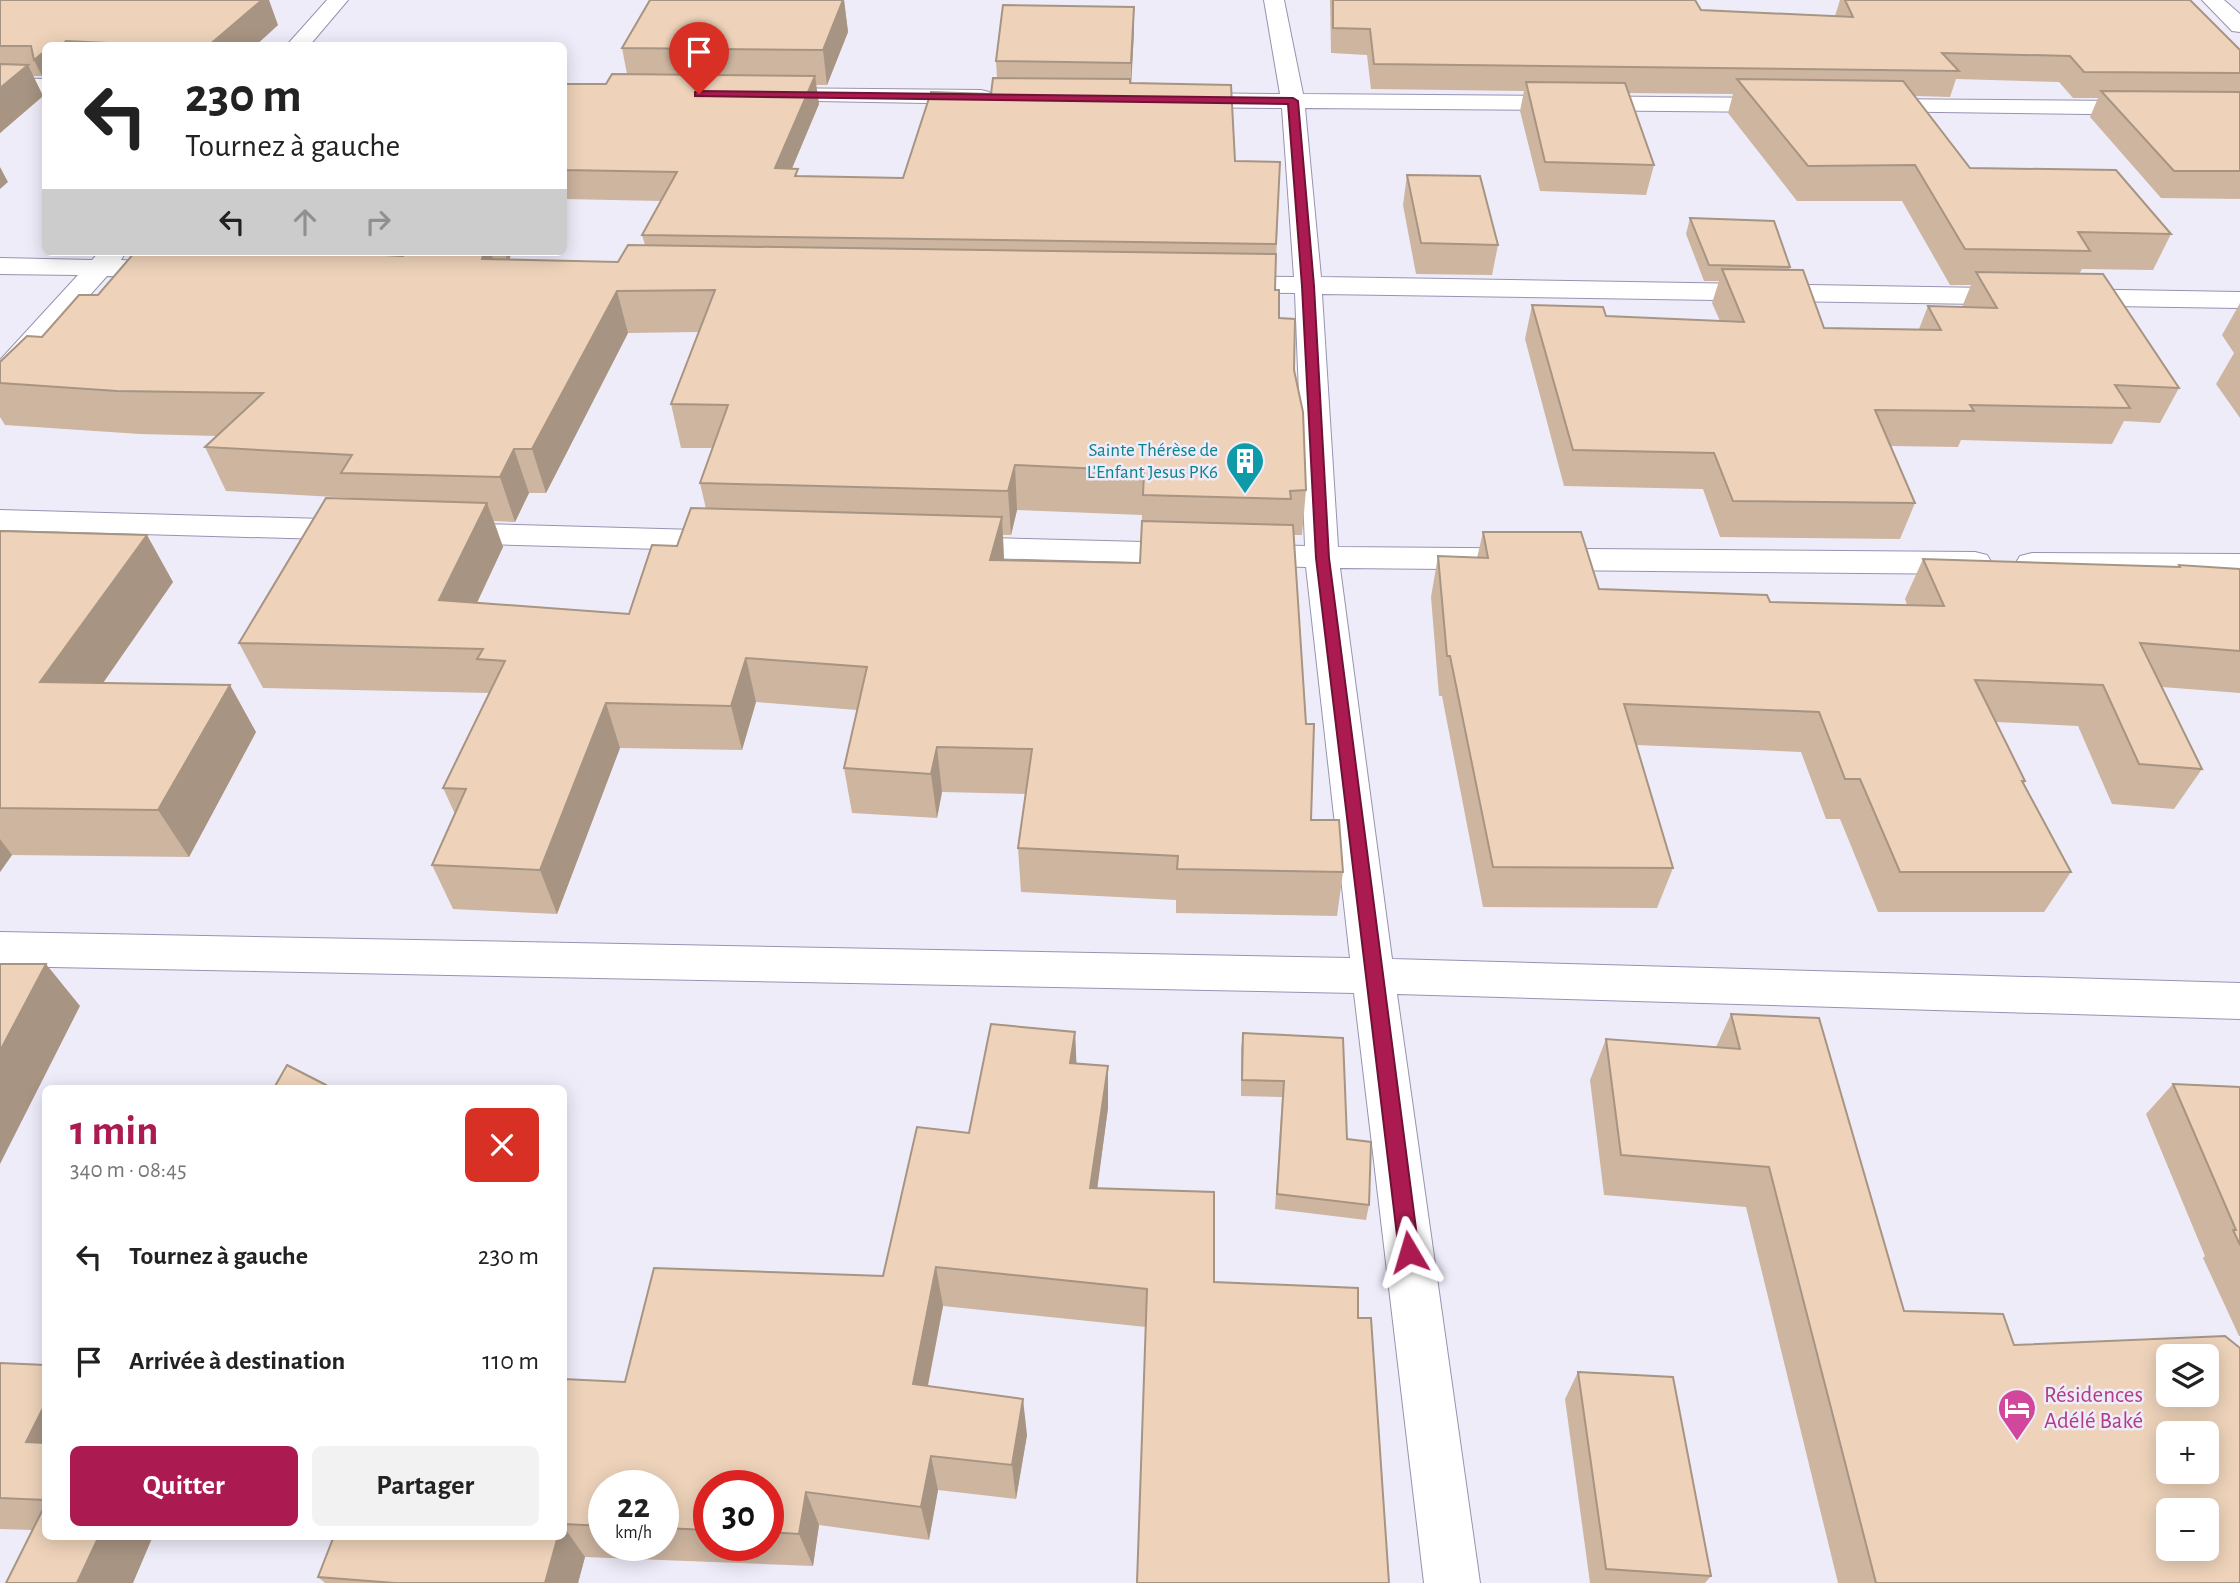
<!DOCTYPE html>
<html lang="fr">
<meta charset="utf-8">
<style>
body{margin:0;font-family:"Alegreya Sans",sans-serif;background:#f2f2f2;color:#222;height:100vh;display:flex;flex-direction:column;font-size:26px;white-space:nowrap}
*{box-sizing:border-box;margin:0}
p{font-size:23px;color:#767676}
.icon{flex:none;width:38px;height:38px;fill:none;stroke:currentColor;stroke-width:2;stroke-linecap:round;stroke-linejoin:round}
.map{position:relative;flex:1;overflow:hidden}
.side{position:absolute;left:42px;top:1085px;width:525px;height:455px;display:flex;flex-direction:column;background:#fff;border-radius:10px;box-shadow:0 4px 18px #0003}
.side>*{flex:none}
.guide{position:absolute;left:42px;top:42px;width:525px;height:214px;border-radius:10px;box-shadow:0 4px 18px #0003;background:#fff;color:#222;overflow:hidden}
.tools{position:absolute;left:2156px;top:1344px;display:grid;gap:14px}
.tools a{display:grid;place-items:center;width:63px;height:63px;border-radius:10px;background:#fff;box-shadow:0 4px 18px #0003;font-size:35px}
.speed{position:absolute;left:588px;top:1470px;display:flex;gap:14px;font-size:35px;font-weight:700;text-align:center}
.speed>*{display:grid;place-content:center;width:91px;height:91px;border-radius:50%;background:#fff;box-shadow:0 4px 18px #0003;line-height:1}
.speed small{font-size:18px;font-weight:400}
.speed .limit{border:10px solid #d22;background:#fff;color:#111}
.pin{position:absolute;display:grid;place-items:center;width:60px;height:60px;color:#fff;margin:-72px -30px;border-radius:50% 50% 50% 0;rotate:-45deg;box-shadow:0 0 7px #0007}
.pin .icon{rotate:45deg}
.me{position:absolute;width:77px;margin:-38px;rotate:353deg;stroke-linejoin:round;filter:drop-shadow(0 0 5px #0008)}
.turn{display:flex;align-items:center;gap:24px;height:147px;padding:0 28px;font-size:32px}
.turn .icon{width:91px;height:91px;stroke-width:2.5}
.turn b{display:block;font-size:49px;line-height:60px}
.lanes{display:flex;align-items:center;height:66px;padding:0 28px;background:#0003;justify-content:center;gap:35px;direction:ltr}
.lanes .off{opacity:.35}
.round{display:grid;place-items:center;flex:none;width:74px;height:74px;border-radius:10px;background:#f2f2f2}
.overview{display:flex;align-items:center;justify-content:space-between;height:119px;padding:0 28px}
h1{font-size:42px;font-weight:700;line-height:52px;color:#ab1b52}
.primary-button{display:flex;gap:14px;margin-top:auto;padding:14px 28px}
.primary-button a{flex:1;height:80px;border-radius:10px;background:#ab1b52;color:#fff;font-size:28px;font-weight:700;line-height:80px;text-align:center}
.primary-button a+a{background:#f2f2f2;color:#222}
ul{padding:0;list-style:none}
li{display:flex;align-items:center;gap:21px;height:105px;padding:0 28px}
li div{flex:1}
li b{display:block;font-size:26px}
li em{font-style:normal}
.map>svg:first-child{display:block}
</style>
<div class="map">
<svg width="2240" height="1583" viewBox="0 0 2240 1583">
<rect width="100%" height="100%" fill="#efecfa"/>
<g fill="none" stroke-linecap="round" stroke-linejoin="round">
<defs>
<path id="minor" d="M 327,0 L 348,0 L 309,46 L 286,46 Z
M 1264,0 L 1284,0 L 1303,94 L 1783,98 L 1791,100 L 1795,105 L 1791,110 L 1783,112 L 1305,108 L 1321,277 L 2240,292 L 2240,308 L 1322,294 L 1338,547 L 1975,552 L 1987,555 L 1992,563 L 1987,571 L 1975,574 L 1340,568 L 1392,959 L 2240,983 L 2240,1019 L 1397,994 L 1480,1583 L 1424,1583 L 1354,993 L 0,966 L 0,932 L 1350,958 L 1306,567 L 951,557 L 939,554 L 934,547 L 939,540 L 951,537 L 1305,546 L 1295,293 L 1223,292 L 1213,290 L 1209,284 L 1213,278 L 1223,276 L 1294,277 L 1282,108 L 1182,107 L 1174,105 L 1170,100 L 1174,95 L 1182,93 L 1280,94 Z
M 2202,0 L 2224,0 L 2240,14 L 2240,32 L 2232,31 Z
M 0,78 L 46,79 L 46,93 L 0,92 Z
M 765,88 L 981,90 L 989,92 L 993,97 L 989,102 L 981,104 L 757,100 L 753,95 L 757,90 Z
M 1871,99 L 2240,102 L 2240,116 L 1863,111 L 1859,106 L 1863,101 Z
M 99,252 L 122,252 L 124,255 L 121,260 L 183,263 L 186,269 L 183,275 L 173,277 L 107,276 L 10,384 L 0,387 L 0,360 L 78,275 L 0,274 L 0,258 L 92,260 Z
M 0,510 L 359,520 L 371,523 L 375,530 L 371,537 L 359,540 L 0,530 Z
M 447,523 L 733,531 L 745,534 L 749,541 L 745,548 L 733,551 L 447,543 L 435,540 L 431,533 L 435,526 Z
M 2032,553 L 2240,554 L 2240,576 L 2032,575 L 2020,572 L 2015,564 L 2020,556 Z"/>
</defs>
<use href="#minor" stroke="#9892b1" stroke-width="2"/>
<use href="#minor" fill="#fff" fill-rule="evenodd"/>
</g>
<path fill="#cdb5a0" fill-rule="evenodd" d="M 0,0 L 278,25 L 255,46 L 46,46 L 42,76 L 33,76 L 43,96 L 0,133 Z
M 650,0 L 844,0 L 848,32 L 827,85 L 816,85 L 819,104 L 792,168 L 799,177 L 903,178 L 991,94 L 997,78 L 996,61 L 1134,31 L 1131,83 L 1235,161 L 1280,162 L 1275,290 L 1279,318 L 1294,370 L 1306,490 L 1302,535 L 1293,535 L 1311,820 L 1343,872 L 1337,916 L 1176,913 L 1176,900 L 1021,892 L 1018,848 L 1026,794 L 942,792 L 937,818 L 852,813 L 844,768 L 857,710 L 756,702 L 742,750 L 620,748 L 557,914 L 453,909 L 432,865 L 455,814 L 443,788 L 489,693 L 263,688 L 239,643 L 352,499 L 352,498 L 226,491 L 205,447 L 217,436 L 140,434 L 5,425 L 0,417 L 0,362 L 42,337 L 98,295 L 403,256 L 405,252 L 512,252 L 509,259 L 618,262 L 645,245 L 642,235 L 661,201 L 564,199 L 564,84 L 606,84 L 627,74 L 622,48 ZM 698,332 L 671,404 L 681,448 L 712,448 L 700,483 L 706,509 L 677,546 L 629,614 L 477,603 L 503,547 L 494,521 L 515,522 L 529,493 L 546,493 L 628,333 ZM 1017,510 L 1142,515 L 1140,563 L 1004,561 L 1003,535 L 1011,535 Z
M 1330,0 L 1695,0 L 1701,10 L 1835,16 L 1840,0 L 2190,0 L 2240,50 L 2240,199 L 2161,198 L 2090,117 L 2098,98 L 2073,98 L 2059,82 L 1956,79 L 1950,97 L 1915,96 L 1970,168 L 2171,234 L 2153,270 L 2082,269 L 2079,274 L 2179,388 L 2160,423 L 2124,421 L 2112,444 L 1961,440 L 1958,447 L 1890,446 L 1915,503 L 1900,539 L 1720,537 L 1703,489 L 1564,486 L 1525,339 L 1532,305 L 1606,316 L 1720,321 L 1712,303 L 1719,281 L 1704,281 L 1686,234 L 1690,218 L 1790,267 L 1789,270 L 1824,328 L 1919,329 L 1928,306 L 1962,307 L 1971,285 L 1950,285 L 1902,201 L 1797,201 L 1728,113 L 1733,94 L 1628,93 L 1654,165 L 1646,195 L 1540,191 L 1520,111 L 1524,91 L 1371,89 L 1367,55 L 1331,53 Z
M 1407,175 L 1498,245 L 1492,275 L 1416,274 L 1403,205 Z
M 2240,303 L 2240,418 L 2216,384 L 2234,353 L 2222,335 Z
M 0,531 L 173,582 L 103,683 L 256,732 L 189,857 L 12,855 L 0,872 Z
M 1483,532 L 1599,589 L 1770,602 L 1907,605 L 1905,599 L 1923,559 L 2177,567 L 2179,565 L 2240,569 L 2240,693 L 2162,687 L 2202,769 L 2174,809 L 2112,804 L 2078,726 L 1996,722 L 2025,781 L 2024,784 L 2071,872 L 2044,912 L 1878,912 L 1840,819 L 1826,819 L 1801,752 L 1636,745 L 1673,868 L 1657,908 L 1483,907 L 1442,696 L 1439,696 L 1431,597 L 1438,556 L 1477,558 Z
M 1731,1014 L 1904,1311 L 2014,1345 L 2240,1583 L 1838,1583 L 1746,1207 L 1604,1195 L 1590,1080 L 1606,1039 L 1716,1047 Z
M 1075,1032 L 1076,1063 L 1108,1066 L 1108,1108 L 1097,1188 L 1214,1282 L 1358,1318 L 1146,1327 L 943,1306 L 928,1386 L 1027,1435 L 1016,1499 L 938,1490 L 929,1540 L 819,1525 L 813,1566 L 585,1557 L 578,1583 L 325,1583 L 318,1577 L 564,1536 L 564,1379 L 625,1382 L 883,1276 L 969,1133 ZM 604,1486 L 663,1486 L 663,1545 L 604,1545 ZM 709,1486 L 768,1486 L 768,1545 L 709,1545 Z
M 1243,1033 L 1347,1139 L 1369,1205 L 1366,1220 L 1275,1209 L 1282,1097 L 1241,1096 L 1241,1049 Z
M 2173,1084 L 2240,1087 L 2240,1336 L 2239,1336 L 2203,1258 L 2205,1256 L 2146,1114 Z
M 0,1363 L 46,1365 L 46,1536 L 32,1530 L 0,1529 Z
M 1578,1372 L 1711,1576 L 1705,1583 L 1590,1583 L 1565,1399 Z"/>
<path fill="#a79482" d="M 262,0 L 269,0 L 278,25 L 255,46 L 208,46 Z
M 843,0 L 844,0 L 848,32 L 827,85 L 823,50 Z
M 1134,7 L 1134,31 L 1131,88 L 1131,63 Z
M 46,50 L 46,84 L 34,60 Z
M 28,65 L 43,96 L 0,133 L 0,88 Z
M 815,76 L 819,104 L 780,197 L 775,168 Z
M 0,167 L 8,182 L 0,189 Z
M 484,252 L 491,252 L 501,285 L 482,259 Z
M 505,252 L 512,252 L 508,263 Z
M 617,291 L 628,333 L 546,493 L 532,449 Z
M 514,449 L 529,493 L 515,522 L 500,477 Z
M 1015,465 L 1017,510 L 1011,535 L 1008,491 Z
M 487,503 L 503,547 L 457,645 L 439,600 Z
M 1002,517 L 1004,561 L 990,560 Z
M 147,535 L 173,582 L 71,729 L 40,682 Z
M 746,658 L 756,702 L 742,750 L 731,706 Z
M 230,685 L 256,732 L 189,857 L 158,810 Z
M 606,703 L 620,748 L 557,914 L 540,870 Z
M 937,747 L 942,792 L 937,818 L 931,774 Z
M 0,839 L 12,855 L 0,872 Z
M 46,964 L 80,1006 L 0,1164 L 0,1051 Z
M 1075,1032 L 1077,1074 L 1070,1063 Z
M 1108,1066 L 1108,1108 L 1092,1228 L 1090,1188 Z
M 936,1267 L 943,1306 L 921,1420 L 913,1384 Z
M 1023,1399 L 1027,1435 L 1016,1499 L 1012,1465 Z
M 46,1402 L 46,1458 L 26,1442 Z
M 931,1456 L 938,1490 L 929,1540 L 921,1507 Z
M 806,1492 L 819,1525 L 813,1566 L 799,1534 Z
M 564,1527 L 585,1557 L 578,1583 L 545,1583 L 558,1536 L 564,1536 Z
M 99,1536 L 153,1536 L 133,1583 L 77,1583 Z"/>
<path fill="#eed3ba" stroke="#a79482" stroke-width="2" fill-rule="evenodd" d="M 0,0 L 262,0 L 208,46 L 173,46 L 66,41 L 61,46 L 46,46 L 46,50 L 34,60 L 31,46 L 0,46 Z
M 650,0 L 843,0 L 823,50 L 622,48 Z
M 1333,0 L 1695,0 L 1701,10 L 1853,17 L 1845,0 L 2190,0 L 2240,50 L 2240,73 L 2084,72 L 2070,56 L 1942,53 L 1959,71 L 1374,64 L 1370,29 L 1333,28 Z
M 1003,5 L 1134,7 L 1131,63 L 996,61 Z
M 0,64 L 28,65 L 0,88 Z
M 612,74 L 815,76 L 775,168 L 798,169 L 795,176 L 903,178 L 931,92 L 991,94 L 993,78 L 1130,79 L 1130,83 L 1231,85 L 1235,161 L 1280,162 L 1276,244 L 642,235 L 677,172 L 564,170 L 564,84 L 606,84 Z
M 1737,79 L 1903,81 L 1970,168 L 2116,170 L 2171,234 L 2078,232 L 2090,251 L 1965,249 L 1915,165 L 1808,166 Z
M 1526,82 L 1625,83 L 1654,165 L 1545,162 Z
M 2101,91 L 2240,92 L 2240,171 L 2174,171 Z
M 1407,175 L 1480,176 L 1498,245 L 1421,243 Z
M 1690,218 L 1774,221 L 1790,267 L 1709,265 Z
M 628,245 L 1276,254 L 1275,290 L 1279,290 L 1279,318 L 1295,319 L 1294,370 L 1303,412 L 1306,490 L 1290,491 L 1291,499 L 1143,495 L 1144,471 L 1015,465 L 1008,491 L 700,483 L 728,405 L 671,404 L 715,290 L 617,291 L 532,449 L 514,449 L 500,477 L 341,473 L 352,455 L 205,447 L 263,393 L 117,391 L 0,383 L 0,362 L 27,336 L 42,337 L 79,295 L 98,295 L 135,252 L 325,252 L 403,256 L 405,252 L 484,252 L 482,259 L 618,262 Z
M 1722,269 L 1803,270 L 1824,328 L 1941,330 L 1928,306 L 1997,308 L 1976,272 L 2103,274 L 2179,388 L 2115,385 L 2130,408 L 1970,405 L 1974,411 L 1875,410 L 1915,503 L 1733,501 L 1714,453 L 1573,450 L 1532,305 L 1603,307 L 1606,316 L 1744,322 Z
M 326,498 L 487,503 L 439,600 L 629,614 L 652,545 L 677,546 L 691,508 L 1002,517 L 990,560 L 1140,563 L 1142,521 L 1293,525 L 1306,724 L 1314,724 L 1311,820 L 1339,820 L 1343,872 L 1177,869 L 1178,856 L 1018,848 L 1032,749 L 937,747 L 931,774 L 844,768 L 867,667 L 746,658 L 731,706 L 606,703 L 540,870 L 432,865 L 466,789 L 443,788 L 505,661 L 477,659 L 483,649 L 239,643 Z
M 0,531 L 147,535 L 40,682 L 230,685 L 158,810 L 0,808 Z
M 1483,532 L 1581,532 L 1599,589 L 1767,595 L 1770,602 L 1944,606 L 1923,559 L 2180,567 L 2179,565 L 2240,569 L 2240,651 L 2140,643 L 2202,769 L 2139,764 L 2103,685 L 1975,680 L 2025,781 L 2022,781 L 2071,872 L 1900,872 L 1860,779 L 1845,779 L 1819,712 L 1624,704 L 1673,868 L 1493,867 L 1450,656 L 1447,656 L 1438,556 L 1488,558 Z
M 0,964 L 46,964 L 0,1051 Z
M 1731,1014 L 1819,1018 L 1904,1311 L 2003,1314 L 2014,1345 L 2225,1336 L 2240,1348 L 2240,1583 L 1876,1583 L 1769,1167 L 1621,1155 L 1606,1039 L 1740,1049 ZM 2168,1356 L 2207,1356 L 2207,1395 L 2168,1395 ZM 2168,1433 L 2207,1433 L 2207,1472 L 2168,1472 ZM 2168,1510 L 2207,1510 L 2207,1549 L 2168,1549 Z
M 991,1024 L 1075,1032 L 1070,1063 L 1108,1066 L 1090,1188 L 1214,1192 L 1214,1282 L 1358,1288 L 1358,1318 L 1371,1318 L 1389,1583 L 1137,1583 L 1147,1289 L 936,1267 L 913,1384 L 1023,1399 L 1012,1465 L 931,1456 L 921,1507 L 806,1492 L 799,1534 L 768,1532 L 768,1486 L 709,1486 L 709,1530 L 663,1528 L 663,1486 L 604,1486 L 604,1526 L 564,1524 L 564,1379 L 625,1382 L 654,1268 L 883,1276 L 917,1127 L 969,1133 Z
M 1243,1033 L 1343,1038 L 1347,1139 L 1371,1142 L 1369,1205 L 1277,1194 L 1284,1081 L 1242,1080 Z
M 287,1065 L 326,1085 L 324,1088 L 274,1088 Z
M 2173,1084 L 2240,1087 L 2240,1245 L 2233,1230 L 2236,1230 Z
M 0,1363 L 46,1365 L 46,1402 L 26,1442 L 46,1443 L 46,1500 L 0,1498 Z
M 1578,1372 L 1673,1377 L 1711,1576 L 1606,1569 Z
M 46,1503 L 46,1536 L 99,1536 L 77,1583 L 6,1583 Z
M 334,1536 L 558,1536 L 545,1583 L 395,1583 L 318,1577 Z"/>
<path fill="#ab1b52" stroke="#6f1235" stroke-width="2" d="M 699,91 L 1293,98 L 1298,101 L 1314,286 L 1329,558 L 1419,1252 L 1416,1258 L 1409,1261 L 1402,1258 L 1399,1252 L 1316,558 L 1302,286 L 1288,104 L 695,96 L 695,92 Z"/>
<defs>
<symbol id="building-pin" viewBox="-11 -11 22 30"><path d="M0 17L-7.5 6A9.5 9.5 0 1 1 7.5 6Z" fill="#0f9aa8" stroke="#efecfa"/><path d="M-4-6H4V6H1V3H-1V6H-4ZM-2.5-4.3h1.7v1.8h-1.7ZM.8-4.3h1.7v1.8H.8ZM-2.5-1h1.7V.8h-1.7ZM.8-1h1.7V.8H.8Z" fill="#fff"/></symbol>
<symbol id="hotel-pin" viewBox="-11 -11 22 30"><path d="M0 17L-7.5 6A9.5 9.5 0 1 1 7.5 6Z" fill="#d1479c" stroke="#efecfa"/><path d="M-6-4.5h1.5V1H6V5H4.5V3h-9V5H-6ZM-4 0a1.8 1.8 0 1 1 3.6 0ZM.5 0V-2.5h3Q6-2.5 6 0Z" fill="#fff"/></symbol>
</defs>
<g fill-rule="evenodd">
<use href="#building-pin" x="1223" y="439" width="44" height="60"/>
<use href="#hotel-pin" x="1995" y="1386" width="44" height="60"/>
</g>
<g text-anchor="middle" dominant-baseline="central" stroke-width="5" stroke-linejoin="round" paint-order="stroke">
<g font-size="19" fill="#0d838f" stroke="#efecfa" text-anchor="end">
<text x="1218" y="450">Sainte Thérèse de<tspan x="1218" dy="22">L'Enfant Jesus PK6</tspan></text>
</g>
<g font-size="23" fill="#b23c85" stroke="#efecfa" text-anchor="start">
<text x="2044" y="1395">Résidences<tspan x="2044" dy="26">Adélé Baké</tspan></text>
</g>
</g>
</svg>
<div class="tools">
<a><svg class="icon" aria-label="layers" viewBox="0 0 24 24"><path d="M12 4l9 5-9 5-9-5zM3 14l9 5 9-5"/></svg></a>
<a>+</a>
<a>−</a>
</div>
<div class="speed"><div>22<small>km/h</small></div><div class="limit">30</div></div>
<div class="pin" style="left:699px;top:94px;background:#d93025"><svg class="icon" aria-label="arrive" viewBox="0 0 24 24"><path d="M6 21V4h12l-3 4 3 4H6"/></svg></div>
<svg class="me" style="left:1409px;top:1252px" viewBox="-20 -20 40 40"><path d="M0-17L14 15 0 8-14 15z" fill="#ab1b52" stroke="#fff" stroke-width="4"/></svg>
<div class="guide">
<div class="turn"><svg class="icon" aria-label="left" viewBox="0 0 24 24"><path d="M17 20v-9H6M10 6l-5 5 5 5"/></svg><div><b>230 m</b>Tournez à gauche</div></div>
<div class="lanes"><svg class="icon" aria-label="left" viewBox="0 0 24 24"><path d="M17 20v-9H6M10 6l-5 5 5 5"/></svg><svg class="icon off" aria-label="ahead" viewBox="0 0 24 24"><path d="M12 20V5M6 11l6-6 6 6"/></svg><svg class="icon off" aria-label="right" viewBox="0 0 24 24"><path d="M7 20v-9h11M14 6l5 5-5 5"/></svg></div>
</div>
<section class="side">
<div class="overview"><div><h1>1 min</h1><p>340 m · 08:45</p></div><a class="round" style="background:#d93025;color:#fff"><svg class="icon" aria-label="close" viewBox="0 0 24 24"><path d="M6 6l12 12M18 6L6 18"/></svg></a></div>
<ul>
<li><svg class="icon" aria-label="left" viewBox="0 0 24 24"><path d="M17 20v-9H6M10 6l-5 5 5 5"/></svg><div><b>Tournez à gauche</b></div><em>230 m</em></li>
<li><svg class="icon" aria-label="arrive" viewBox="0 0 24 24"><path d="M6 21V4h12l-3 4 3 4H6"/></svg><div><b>Arrivée à destination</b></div><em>110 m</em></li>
</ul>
<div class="primary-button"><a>Quitter</a><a>Partager</a></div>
</section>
</div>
